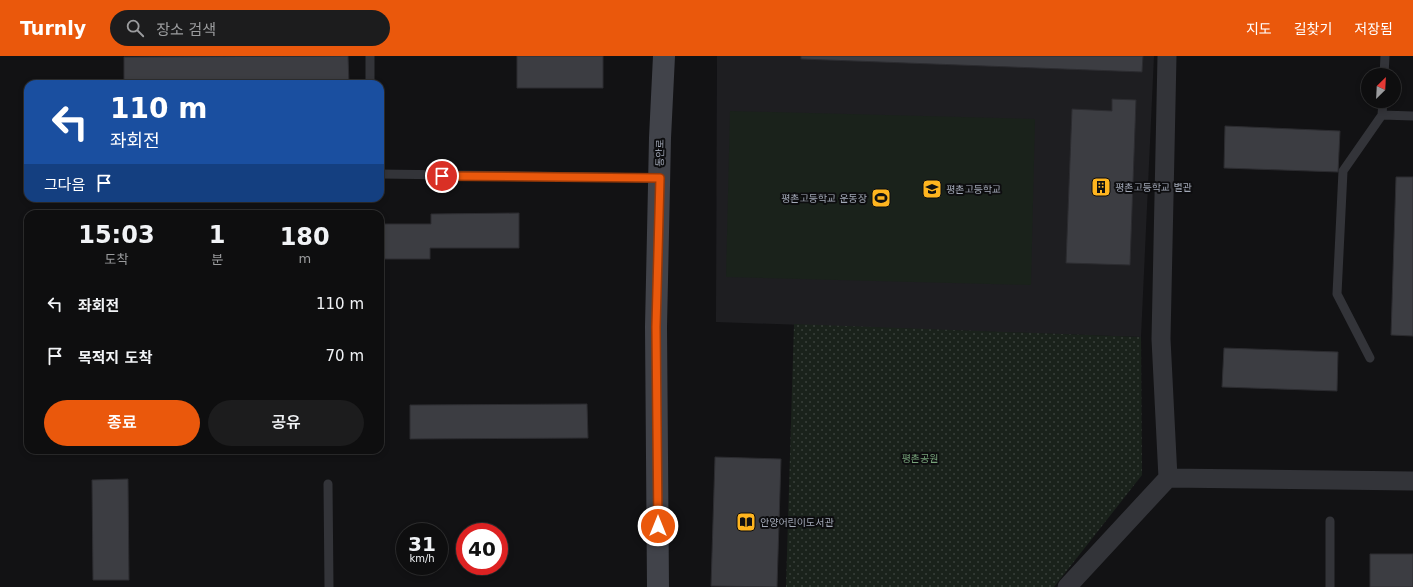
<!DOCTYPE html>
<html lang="ko">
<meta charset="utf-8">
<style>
body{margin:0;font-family:"DejaVu Sans","Noto Sans KR",sans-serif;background:#1c1c1d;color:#f1f3f6;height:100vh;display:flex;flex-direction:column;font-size:15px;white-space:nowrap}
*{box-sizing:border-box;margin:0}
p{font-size:13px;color:#9b9c9e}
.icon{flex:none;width:22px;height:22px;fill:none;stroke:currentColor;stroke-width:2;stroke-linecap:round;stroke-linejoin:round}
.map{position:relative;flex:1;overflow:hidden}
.sheet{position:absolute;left:24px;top:154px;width:360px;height:244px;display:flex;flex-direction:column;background:#0e0e0f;border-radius:12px;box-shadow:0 2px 6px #0003,0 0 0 1px #2e2e2f}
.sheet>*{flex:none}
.top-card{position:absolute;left:24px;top:24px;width:360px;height:122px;border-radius:12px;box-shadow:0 2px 6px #0003,0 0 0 1px #2e2e2f;background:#1a4fa0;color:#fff;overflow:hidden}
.needle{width:26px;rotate:24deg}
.buttons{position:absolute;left:1361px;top:12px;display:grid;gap:8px}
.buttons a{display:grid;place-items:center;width:40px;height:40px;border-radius:50%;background:#0e0e0f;box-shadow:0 2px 6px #0003,0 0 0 1px #2e2e2f;font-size:20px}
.speed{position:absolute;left:396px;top:467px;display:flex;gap:8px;font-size:20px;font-weight:700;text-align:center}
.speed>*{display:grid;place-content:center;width:52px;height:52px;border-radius:50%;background:#0e0e0f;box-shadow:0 2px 6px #0003,0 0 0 1px #2e2e2f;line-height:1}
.speed small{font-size:10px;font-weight:400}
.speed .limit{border:6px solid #d22;background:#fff;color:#111}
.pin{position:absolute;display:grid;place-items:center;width:34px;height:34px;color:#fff;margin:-17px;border:2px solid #fff;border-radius:50%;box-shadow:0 1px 4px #0007}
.me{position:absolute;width:44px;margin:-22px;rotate:0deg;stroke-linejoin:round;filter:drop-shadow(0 0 3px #0008)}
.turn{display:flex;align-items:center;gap:14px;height:84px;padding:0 20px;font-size:18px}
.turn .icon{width:52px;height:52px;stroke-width:2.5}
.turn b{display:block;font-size:28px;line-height:34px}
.then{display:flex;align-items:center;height:38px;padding:0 20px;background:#0003;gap:8px;font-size:15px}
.eta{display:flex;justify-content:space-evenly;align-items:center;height:68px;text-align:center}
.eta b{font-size:24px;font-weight:600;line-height:28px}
.button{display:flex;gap:8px;margin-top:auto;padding:8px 20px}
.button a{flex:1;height:46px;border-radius:24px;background:#ea580c;color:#fff;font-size:16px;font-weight:600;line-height:46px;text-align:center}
.button a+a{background:#1c1c1d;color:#f1f3f6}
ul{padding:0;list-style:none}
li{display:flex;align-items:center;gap:12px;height:52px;padding:0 20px}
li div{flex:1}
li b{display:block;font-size:15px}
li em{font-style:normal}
header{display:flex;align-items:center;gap:24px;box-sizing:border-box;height:56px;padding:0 20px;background:#ea580c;color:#fff}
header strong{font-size:19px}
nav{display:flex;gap:22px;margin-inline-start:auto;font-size:14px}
.search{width:280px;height:36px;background:#1c1c1d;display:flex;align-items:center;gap:10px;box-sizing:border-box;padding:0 14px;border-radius:22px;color:#9b9c9e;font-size:15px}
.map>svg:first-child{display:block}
</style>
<header>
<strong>Turnly</strong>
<div class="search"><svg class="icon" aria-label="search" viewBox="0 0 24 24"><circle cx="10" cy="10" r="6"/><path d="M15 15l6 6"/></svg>장소 검색</div>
<nav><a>지도</a><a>길찾기</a><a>저장됨</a></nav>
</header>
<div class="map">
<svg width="1413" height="531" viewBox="0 0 1413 531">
<defs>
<pattern id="grass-dots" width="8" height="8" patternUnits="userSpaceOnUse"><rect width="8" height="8" fill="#1a221b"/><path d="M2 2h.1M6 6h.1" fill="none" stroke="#383f3a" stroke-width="1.8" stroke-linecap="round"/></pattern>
</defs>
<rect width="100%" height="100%" fill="#121214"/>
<path fill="#1e1e21" d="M 717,0 L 1154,0 L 1141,281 L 716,266 Z"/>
<path fill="url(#grass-dots)" d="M 794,268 L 1141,281 L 1142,419 L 1054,531 L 786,531 Z"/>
<path fill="#1a221b" d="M 730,55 L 1035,63 L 1031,229 L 726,221 Z"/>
<path fill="#3c3d42" stroke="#2c2c30" d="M 348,0 L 349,28 L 124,28 L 124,1 Z
M 517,0 L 603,0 L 603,32 L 517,32 Z
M 801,0 L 1143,0 L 1142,16 L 801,3 Z
M 1112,43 L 1136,44 L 1130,209 L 1066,207 L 1072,53 L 1112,55 Z
M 1225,70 L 1340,75 L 1338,116 L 1224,112 Z
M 1396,121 L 1413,121 L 1413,280 L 1391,279 Z
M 519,157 L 519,192 L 430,192 L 430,203 L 380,203 L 380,168 L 431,168 L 431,158 Z
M 1224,292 L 1338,296 L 1337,335 L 1222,331 Z
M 587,348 L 588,382 L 410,383 L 410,349 Z
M 715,401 L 781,403 L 777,531 L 711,530 Z
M 128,423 L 129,524 L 93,524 L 92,424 Z
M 1370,498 L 1413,498 L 1413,531 L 1370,531 Z"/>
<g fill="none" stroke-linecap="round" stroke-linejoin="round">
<path stroke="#333439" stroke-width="9" d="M 1384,19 L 1385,0
M 370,28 L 370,0
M 1383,45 L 1382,59 L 1413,60
M 380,118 L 660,122
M 1370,302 L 1337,238 L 1343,115 L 1382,59
M 328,428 L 329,531
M 1330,531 L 1330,465"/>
<path stroke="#333439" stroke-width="19" d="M 1168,422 L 1413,425
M 1067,531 L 1168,422 L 1161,283 L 1167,0"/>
<path stroke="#41434a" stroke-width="22" d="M 658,531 L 656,271 L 660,82 L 664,0"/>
</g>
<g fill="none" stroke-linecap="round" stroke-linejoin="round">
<defs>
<path id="route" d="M 442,120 L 660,122 L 656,271 L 658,470"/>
</defs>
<use href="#route" stroke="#983908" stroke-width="10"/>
<use href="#route" stroke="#ea580c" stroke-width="7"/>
</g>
<defs>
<symbol id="building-square" viewBox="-11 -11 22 22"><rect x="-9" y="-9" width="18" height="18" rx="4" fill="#ffb51f" stroke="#0d0d0f"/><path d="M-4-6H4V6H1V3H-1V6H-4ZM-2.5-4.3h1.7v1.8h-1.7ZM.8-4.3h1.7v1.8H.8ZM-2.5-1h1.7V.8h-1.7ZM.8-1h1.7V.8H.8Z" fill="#111"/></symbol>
<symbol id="school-square" viewBox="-11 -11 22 22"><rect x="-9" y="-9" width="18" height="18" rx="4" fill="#ffb51f" stroke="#0d0d0f"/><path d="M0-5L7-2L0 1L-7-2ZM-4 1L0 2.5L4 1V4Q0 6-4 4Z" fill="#111"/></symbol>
<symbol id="stadium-square" viewBox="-11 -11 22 22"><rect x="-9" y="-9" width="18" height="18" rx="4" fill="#ffb51f" stroke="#0d0d0f"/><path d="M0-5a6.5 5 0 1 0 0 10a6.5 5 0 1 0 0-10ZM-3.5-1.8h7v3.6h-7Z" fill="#111"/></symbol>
<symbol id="library-square" viewBox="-11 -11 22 22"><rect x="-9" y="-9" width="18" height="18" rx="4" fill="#ffb51f" stroke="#0d0d0f"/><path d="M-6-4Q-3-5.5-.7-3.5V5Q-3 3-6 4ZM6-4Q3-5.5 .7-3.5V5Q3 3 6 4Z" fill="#111"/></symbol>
</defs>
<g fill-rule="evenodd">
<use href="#building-square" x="1090" y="120" width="22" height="22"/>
<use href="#school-square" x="921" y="122" width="22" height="22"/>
<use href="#stadium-square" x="870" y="131" width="22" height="22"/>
<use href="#library-square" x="735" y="455" width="22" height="22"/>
</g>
<g text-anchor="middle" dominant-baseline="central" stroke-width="4" stroke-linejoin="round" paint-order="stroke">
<g font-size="10" fill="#a2a8b6" stroke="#0d0d0f">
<text transform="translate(660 97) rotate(-89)">동안로</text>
</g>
<g font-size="10" fill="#a2a8b6" stroke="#0d0d0f" text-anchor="start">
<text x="1115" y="131">평촌고등학교 별관</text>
<text x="946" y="133">평촌고등학교</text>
<text x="867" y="142" text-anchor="end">평촌고등학교 운동장</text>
<text x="760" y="466">안양어린이도서관</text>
</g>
<g font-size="10" fill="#77a37a" stroke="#0d0d0f">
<text x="920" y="402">평촌공원</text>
</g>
</g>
</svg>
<div class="buttons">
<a><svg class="needle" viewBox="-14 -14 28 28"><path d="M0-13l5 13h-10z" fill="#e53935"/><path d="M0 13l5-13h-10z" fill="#9b9c9e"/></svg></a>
</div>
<div class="speed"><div>31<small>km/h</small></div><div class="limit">40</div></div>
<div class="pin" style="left:442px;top:120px;background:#d93025"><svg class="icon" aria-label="arrive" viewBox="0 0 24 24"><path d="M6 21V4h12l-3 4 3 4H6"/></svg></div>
<svg class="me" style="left:658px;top:470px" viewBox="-20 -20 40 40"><circle r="17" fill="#ea580c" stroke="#fff" stroke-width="3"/><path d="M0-11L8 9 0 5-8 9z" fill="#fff"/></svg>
<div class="top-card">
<div class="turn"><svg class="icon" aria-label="left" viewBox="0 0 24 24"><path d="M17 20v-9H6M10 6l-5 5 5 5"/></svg><div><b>110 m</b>좌회전</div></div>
<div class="then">그다음<svg class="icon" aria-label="arrive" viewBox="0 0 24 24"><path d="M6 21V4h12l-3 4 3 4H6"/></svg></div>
</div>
<section class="sheet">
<div class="eta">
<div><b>15:03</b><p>도착</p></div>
<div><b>1</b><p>분</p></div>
<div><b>180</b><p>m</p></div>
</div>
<ul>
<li><svg class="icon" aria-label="left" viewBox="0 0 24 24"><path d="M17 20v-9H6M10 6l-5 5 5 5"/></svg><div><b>좌회전</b></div><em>110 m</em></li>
<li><svg class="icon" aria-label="arrive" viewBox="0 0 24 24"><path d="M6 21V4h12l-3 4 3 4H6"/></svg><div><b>목적지 도착</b></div><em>70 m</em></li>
</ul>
<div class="button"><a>종료</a><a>공유</a></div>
</section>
</div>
